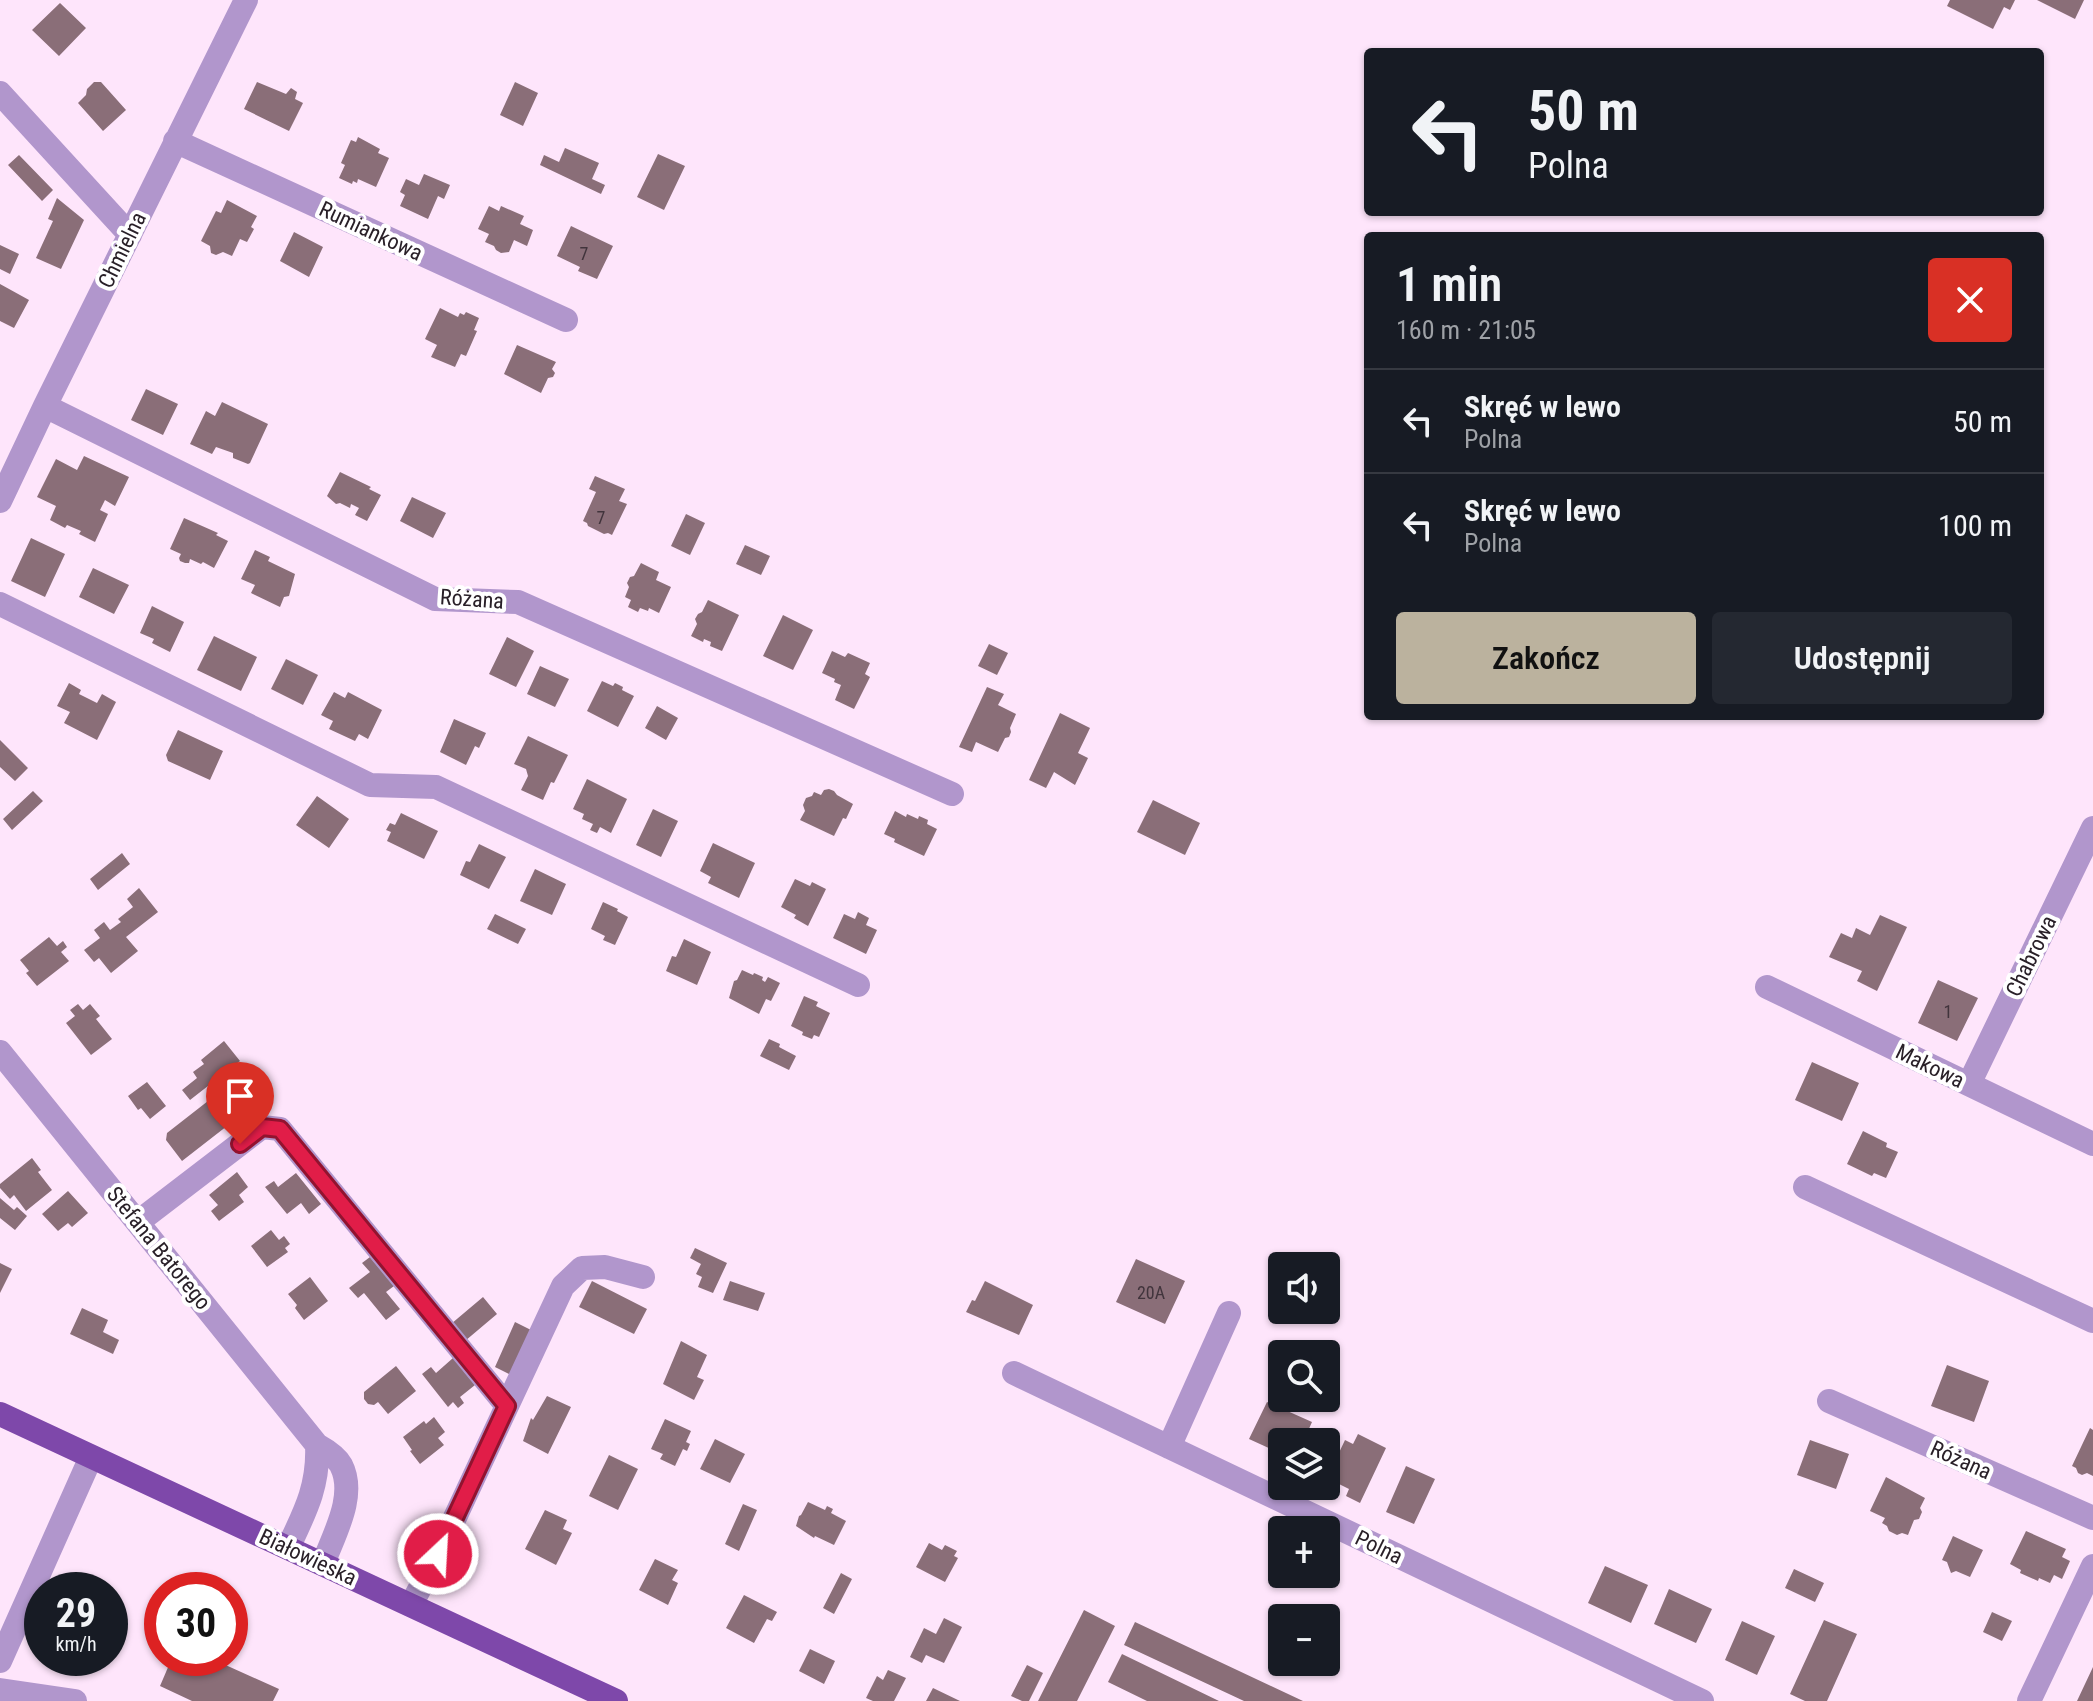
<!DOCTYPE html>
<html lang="pl">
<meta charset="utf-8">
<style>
body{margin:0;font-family:"Roboto Condensed",sans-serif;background:#242831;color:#f1f3f6;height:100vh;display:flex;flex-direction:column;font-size:30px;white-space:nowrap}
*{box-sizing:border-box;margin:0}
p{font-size:26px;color:#9ea1a6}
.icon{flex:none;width:44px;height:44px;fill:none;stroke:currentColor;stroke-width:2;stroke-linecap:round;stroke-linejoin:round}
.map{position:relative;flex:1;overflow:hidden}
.sheet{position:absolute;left:1364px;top:232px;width:680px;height:488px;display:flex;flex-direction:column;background:#171b24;border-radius:8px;box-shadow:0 2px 6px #0004}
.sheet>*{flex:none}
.guide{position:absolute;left:1364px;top:48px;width:680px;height:168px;border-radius:8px;box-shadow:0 2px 6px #0004;background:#171b24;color:#f1f3f6;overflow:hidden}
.fabs{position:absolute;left:1268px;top:1252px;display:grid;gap:16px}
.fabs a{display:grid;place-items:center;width:72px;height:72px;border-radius:8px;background:#171b24;box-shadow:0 2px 6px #0004;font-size:40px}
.speed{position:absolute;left:24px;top:1572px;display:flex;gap:16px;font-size:40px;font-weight:700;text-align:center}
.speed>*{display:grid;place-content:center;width:104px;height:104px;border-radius:50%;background:#171b24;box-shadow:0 2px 6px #0004;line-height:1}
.speed small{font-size:20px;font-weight:400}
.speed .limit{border:12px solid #d22;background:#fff;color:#111}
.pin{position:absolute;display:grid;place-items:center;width:68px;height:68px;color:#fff;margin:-82px -34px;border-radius:50% 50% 50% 0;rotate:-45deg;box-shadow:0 0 8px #0007}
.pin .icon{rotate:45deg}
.me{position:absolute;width:88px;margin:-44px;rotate:25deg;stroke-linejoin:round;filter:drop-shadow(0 0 6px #0008)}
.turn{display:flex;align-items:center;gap:28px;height:168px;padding:0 32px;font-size:36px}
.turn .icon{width:104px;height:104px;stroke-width:2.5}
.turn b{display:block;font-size:56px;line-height:68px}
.round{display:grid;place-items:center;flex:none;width:84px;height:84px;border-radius:8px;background:#242831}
.head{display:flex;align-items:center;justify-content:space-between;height:136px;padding:0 32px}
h1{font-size:48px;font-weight:600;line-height:60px}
.cta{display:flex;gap:16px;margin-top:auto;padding:16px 32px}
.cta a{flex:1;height:92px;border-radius:8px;background:#bbb29e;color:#111;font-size:32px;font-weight:600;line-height:92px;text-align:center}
.cta a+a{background:#242831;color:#f1f3f6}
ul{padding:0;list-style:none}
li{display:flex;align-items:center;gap:24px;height:104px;padding:0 32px;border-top:2px solid #363941}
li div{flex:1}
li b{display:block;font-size:30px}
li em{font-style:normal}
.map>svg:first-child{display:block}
</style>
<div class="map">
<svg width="2093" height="1701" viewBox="0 0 2093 1701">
<rect width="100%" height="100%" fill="#fee5fb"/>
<path fill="#8a6e78" d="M 1950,0 L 2015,0 L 2010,10 L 2004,7 L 1993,29 L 1947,6 Z
M 2037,0 L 2084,0 L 2075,19 Z
M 60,3 L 86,28 L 59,56 L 32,30 Z
M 94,82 L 101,82 L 126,110 L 103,131 L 78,103 L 86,95 L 87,89 Z
M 257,82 L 286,94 L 291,88 L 297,92 L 295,99 L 303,103 L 289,131 L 244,109 Z
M 515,82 L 538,93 L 523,126 L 500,115 Z
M 358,137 L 380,149 L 378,153 L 389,158 L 376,187 L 358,179 L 357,183 L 353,181 L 352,184 L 339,178 L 345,165 L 341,163 L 351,140 L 356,142 Z
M 565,148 L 599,163 L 592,179 L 605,185 L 601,194 L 540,165 L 544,155 L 559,162 Z
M 658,154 L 685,166 L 664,210 L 637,197 Z
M 19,155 L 53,190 L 42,201 L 8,165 Z
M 424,174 L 450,185 L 444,199 L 438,196 L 428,219 L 400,206 L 405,195 L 400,192 L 406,179 L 419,185 Z
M 57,198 L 84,220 L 61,269 L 36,258 L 53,221 L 48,219 Z
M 227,200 L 257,216 L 251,227 L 254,229 L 247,242 L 240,239 L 232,256 L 223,252 L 216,255 L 211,253 L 210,246 L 201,241 L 216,211 L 221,213 Z
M 489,206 L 499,211 L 501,206 L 524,216 L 520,224 L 533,230 L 527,246 L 514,240 L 509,252 L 501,253 L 496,250 L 494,246 L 485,242 L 489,234 L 478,229 Z
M 571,226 L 613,246 L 597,279 L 578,271 L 580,267 L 557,256 Z
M 294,232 L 323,247 L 309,277 L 280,261 Z
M 0,245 L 19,254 L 10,274 L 0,269 Z
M 0,284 L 29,300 L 14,328 L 0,321 Z
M 440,308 L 458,317 L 460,313 L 464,315 L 466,312 L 479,318 L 474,330 L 477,331 L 466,356 L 461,354 L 455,367 L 431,357 L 437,345 L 425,339 Z
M 517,345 L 556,362 L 552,369 L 555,373 L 553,377 L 548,378 L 541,393 L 504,374 Z
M 146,389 L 178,404 L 163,435 L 131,420 Z
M 222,402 L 268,424 L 250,463 L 248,464 L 233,458 L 233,453 L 216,447 L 212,454 L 190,444 L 206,411 L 215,416 Z
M 84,456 L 129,477 L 115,506 L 105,500 L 100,510 L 108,514 L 95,542 L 79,534 L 81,531 L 67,525 L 65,528 L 50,520 L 56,506 L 37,497 L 56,459 L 77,470 Z
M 340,472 L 371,487 L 369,489 L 381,495 L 367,521 L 355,515 L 359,508 L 351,504 L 350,508 L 340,503 L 336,504 L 327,496 Z
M 595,476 L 625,489 L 619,501 L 627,504 L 612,535 L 608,533 L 604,534 L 588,526 L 587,523 L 583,521 L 596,492 L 589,489 Z
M 412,497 L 446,513 L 433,538 L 400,521 Z
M 686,514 L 705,523 L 690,555 L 671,546 Z
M 184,518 L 218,533 L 216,535 L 228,541 L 214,568 L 203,562 L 201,564 L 190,559 L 189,563 L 185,563 L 180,561 L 179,558 L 181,554 L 170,549 Z
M 31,538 L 65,554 L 45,597 L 11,581 Z
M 745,545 L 770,556 L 761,575 L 736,564 Z
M 255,550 L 270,557 L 268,561 L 295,574 L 289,596 L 284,597 L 280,607 L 251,593 L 255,585 L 241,579 Z
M 641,563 L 659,572 L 656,580 L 671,587 L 659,613 L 649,608 L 648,611 L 640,608 L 638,612 L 628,607 L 631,600 L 625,597 L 629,587 L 627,583 L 630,577 L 634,576 Z
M 93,568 L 129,585 L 114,614 L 79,597 Z
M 708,600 L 739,615 L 722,651 L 710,646 L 711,642 L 704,639 L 703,642 L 691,636 L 697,624 L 695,619 L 698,614 L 702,612 Z
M 152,606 L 184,622 L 170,652 L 152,643 L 154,639 L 140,633 Z
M 783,615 L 813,630 L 793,670 L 763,656 Z
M 214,636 L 257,657 L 241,691 L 197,670 Z
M 507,637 L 534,651 L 516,687 L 489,674 Z
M 989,644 L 1008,653 L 997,675 L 978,666 Z
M 832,651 L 845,657 L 848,653 L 870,663 L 865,674 L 870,677 L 854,709 L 835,700 L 841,685 L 834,682 L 835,679 L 822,673 Z
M 286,659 L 318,675 L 303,705 L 271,689 Z
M 540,666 L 569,679 L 555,707 L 527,694 Z
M 602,681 L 613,686 L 615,683 L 623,687 L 622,690 L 634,696 L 618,727 L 587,711 Z
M 69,683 L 81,690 L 79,694 L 97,703 L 102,694 L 116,702 L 97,740 L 64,723 L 70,712 L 57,706 Z
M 987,687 L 1004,694 L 998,705 L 1016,714 L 1010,728 L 1011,732 L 1009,737 L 1005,738 L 998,752 L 976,742 L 972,752 L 959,747 Z
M 334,692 L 345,698 L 348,692 L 382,710 L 368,739 L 359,734 L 355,741 L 329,729 L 333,721 L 321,715 Z
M 657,706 L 678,718 L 666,740 L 645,728 Z
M 1060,713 L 1090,728 L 1078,753 L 1088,758 L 1075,785 L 1054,772 L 1046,788 L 1029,780 Z
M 454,719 L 486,733 L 479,748 L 475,746 L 466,765 L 440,752 Z
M 178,730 L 223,751 L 210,780 L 168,761 L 166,755 Z
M 528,736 L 568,755 L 554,783 L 551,782 L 543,800 L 521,790 L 528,776 L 526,769 L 514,764 Z
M 0,740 L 28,768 L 15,781 L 0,767 Z
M 587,779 L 627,799 L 611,833 L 600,827 L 597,833 L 590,830 L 593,824 L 582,819 L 584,814 L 573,809 Z
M 829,789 L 834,791 L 837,795 L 853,804 L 846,819 L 843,818 L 834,836 L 800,820 L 805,811 L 803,805 L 806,798 L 812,796 L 814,792 L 821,795 L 824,790 Z
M 33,791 L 43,801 L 12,830 L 3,819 Z
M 317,796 L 349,819 L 329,848 L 296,825 Z
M 1153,800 L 1200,823 L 1185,855 L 1137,832 Z
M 653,809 L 678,821 L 661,857 L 636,845 Z
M 895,811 L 906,817 L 907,814 L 918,819 L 919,816 L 928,820 L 927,824 L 937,829 L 924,856 L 894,842 L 895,839 L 884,834 Z
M 401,813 L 438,831 L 424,859 L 387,841 L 391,832 L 386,830 L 390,823 L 395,825 Z
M 713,843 L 755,863 L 739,898 L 708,883 L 711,877 L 700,871 Z
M 479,844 L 506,857 L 489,889 L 460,875 L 466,861 L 470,862 Z
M 122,853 L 130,864 L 98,890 L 90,879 Z
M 535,869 L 566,884 L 552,915 L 520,901 Z
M 795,879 L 810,886 L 812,882 L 826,889 L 808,926 L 794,918 L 796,915 L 781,907 Z
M 139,888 L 158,912 L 126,937 L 138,951 L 111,973 L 99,958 L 94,962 L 84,950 L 100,938 L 94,930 L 104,922 L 110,930 L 121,922 L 118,919 L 133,907 L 127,899 Z
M 603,902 L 618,909 L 617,911 L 628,917 L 615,945 L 603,940 L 605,936 L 591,929 Z
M 858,912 L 869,918 L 866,925 L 877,930 L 866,954 L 833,938 L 844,914 L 855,919 Z
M 495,914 L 526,929 L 518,944 L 487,929 Z
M 1880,915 L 1907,927 L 1877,991 L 1857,981 L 1862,971 L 1829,957 L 1841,933 L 1852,938 L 1856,928 L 1870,935 Z
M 49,937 L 57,946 L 63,941 L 67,947 L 61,952 L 69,961 L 37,986 L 26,973 L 29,971 L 20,960 Z
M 684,939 L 711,952 L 697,985 L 666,971 L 672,956 L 676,957 Z
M 742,970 L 753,975 L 754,973 L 763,977 L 762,980 L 765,982 L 768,977 L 780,983 L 771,1001 L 766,999 L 759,1014 L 729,998 L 734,981 L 737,980 Z
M 1938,980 L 1978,998 L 1957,1041 L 1918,1023 Z
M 804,996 L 818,1002 L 816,1006 L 830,1013 L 819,1037 L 814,1035 L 812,1039 L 802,1035 L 803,1032 L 791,1026 Z
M 78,1004 L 83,1010 L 90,1004 L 100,1016 L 96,1019 L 112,1039 L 91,1055 L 66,1023 L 75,1016 L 70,1010 Z
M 769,1039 L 780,1044 L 779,1047 L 796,1056 L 789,1070 L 760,1056 Z
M 224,1041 L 240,1061 L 190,1100 L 182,1090 L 197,1078 L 193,1072 L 204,1064 L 201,1060 Z
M 1812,1062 L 1859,1083 L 1842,1121 L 1795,1100 Z
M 227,1076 L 241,1094 L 223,1108 L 209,1090 Z
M 147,1082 L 166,1106 L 150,1119 L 141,1108 L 138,1110 L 128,1096 Z
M 208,1101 L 227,1126 L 182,1161 L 166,1140 L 167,1133 Z
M 1863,1131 L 1887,1143 L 1886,1147 L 1898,1152 L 1886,1178 L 1874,1173 L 1872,1176 L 1847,1164 Z
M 32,1158 L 41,1170 L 38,1172 L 52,1190 L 26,1211 L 14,1195 L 10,1199 L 0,1188 L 0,1184 Z
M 237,1172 L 248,1187 L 239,1195 L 244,1202 L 219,1221 L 211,1211 L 218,1205 L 209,1195 Z
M 296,1173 L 321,1204 L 309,1214 L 301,1203 L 287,1214 L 265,1187 L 274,1181 L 278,1187 Z
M 68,1191 L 88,1213 L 72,1227 L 68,1223 L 58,1231 L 42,1214 Z
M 0,1198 L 14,1210 L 17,1207 L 27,1216 L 15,1230 L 0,1218 Z
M 271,1230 L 279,1240 L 284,1236 L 290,1244 L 285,1248 L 288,1252 L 267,1267 L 251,1246 Z
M 695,1248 L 727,1263 L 713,1293 L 698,1287 L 702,1277 L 696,1274 L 701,1264 L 690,1258 Z
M 370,1257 L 394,1286 L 386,1292 L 400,1309 L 386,1320 L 364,1293 L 358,1298 L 349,1288 L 370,1272 L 362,1263 Z
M 1136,1259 L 1185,1281 L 1165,1324 L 1116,1302 Z
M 0,1263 L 12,1269 L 0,1293 Z
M 310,1277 L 328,1301 L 304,1320 L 295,1308 L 297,1305 L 288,1294 Z
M 592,1281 L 647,1309 L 634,1334 L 579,1307 Z
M 730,1281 L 765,1293 L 758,1311 L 723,1300 Z
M 985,1281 L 1033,1305 L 1019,1335 L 966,1312 L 972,1300 L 975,1301 Z
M 483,1297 L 497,1314 L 465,1341 L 451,1324 Z
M 82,1308 L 108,1320 L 103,1332 L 119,1340 L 113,1354 L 70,1334 Z
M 515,1322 L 533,1331 L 513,1376 L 495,1367 Z
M 681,1341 L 707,1355 L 697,1377 L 704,1380 L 694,1400 L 663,1384 Z
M 453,1358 L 475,1385 L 460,1397 L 464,1403 L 458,1408 L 453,1402 L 448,1407 L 422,1374 L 431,1367 L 436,1373 Z
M 1947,1365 L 1989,1381 L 1974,1422 L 1931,1406 Z
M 396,1366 L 416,1391 L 388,1414 L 378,1402 L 374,1405 L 368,1404 L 364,1399 L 364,1392 Z
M 547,1396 L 571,1407 L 548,1454 L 523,1441 L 531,1418 L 533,1420 Z
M 1267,1402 L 1312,1422 L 1303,1442 L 1282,1442 L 1282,1454 L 1249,1439 Z
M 434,1417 L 445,1432 L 438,1438 L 444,1445 L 420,1464 L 410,1451 L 412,1450 L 403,1437 L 424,1421 L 426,1424 Z
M 665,1419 L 691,1431 L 686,1442 L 690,1444 L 687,1451 L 683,1449 L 675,1466 L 660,1459 L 663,1454 L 651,1449 Z
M 2090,1428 L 2093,1430 L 2093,1476 L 2087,1473 L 2082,1475 L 2078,1473 L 2076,1468 L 2072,1466 Z
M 1358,1434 L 1386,1448 L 1360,1503 L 1346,1496 L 1349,1489 L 1327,1478 L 1345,1440 L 1353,1444 Z
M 715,1439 L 745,1454 L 730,1483 L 700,1469 Z
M 1810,1440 L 1849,1454 L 1836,1489 L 1797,1475 Z
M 609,1455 L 638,1469 L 618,1510 L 589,1496 Z
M 1406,1466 L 1435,1479 L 1414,1524 L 1386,1512 Z
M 1886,1477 L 1925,1498 L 1920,1508 L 1922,1512 L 1919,1519 L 1914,1520 L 1908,1535 L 1902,1533 L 1897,1535 L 1889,1531 L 1887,1526 L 1882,1523 L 1885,1518 L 1870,1511 Z
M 808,1502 L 825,1510 L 827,1506 L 833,1509 L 831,1513 L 846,1521 L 834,1545 L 815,1536 L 814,1538 L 796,1526 L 799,1516 L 801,1515 Z
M 743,1504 L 757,1510 L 739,1551 L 725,1544 Z
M 545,1510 L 567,1520 L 563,1529 L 572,1533 L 556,1565 L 525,1549 Z
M 2026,1531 L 2066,1549 L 2062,1557 L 2070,1561 L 2062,1579 L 2054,1575 L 2050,1583 L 2039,1578 L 2038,1581 L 2020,1573 L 2021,1570 L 2010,1564 Z
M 1953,1536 L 1983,1550 L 1970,1577 L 1956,1571 L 1951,1573 L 1947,1562 L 1942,1560 Z
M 929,1543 L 942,1550 L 945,1545 L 957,1551 L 954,1556 L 958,1558 L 945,1582 L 916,1567 Z
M 655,1559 L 678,1570 L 672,1580 L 678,1583 L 668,1605 L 639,1590 Z
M 1605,1566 L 1648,1585 L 1631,1623 L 1588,1603 Z
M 1794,1569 L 1824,1583 L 1815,1602 L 1785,1588 Z
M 841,1573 L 852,1579 L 834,1614 L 823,1608 Z
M 1669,1589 L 1712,1609 L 1696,1643 L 1654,1624 Z
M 744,1595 L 777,1612 L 772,1621 L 767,1619 L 754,1643 L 726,1628 Z
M 1084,1610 L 1115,1626 L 1077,1701 L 1038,1701 Z
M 1992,1612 L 2012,1621 L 2002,1641 L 1983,1632 Z
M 944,1618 L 962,1627 L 944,1663 L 926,1655 L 922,1663 L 910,1657 L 924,1628 L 936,1634 Z
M 1824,1620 L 1857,1634 L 1827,1701 L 1805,1701 L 1790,1694 Z
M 1742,1621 L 1775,1636 L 1757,1675 L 1725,1660 Z
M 1135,1622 L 1303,1701 L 1244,1701 L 1124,1645 Z
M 810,1649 L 835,1661 L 824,1684 L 799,1671 Z
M 1122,1654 L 1219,1701 L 1147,1701 L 1108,1682 Z
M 172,1658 L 210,1658 L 279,1689 L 273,1701 L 192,1701 L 160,1686 Z
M 1027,1665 L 1043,1673 L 1029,1701 L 1022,1701 L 1011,1696 Z
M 2093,1667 L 2093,1701 L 2077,1701 Z
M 888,1670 L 906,1678 L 894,1701 L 873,1701 L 866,1698 L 877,1676 L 883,1680 Z
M 933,1688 L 960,1701 L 926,1701 Z"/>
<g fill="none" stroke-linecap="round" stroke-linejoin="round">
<path stroke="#b196cc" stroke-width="24" d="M 0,93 L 130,235
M 175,141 L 566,320
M 45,406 L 435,599 L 518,602 L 952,794
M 0,501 L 45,406 L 246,0
M 0,604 L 370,785 L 436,787 L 858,985
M 1767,987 L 2093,1144
M 0,1052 L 317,1445 C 326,1450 336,1456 341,1465 C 357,1496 333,1536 323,1564
M 1969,1084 L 2093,828
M 1805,1187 L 2093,1321
M 138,1222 L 262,1127 L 280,1129 L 507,1406 L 438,1554 L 411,1605
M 1014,1373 L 1702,1701
M 1829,1401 L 2093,1518
M 507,1406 L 563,1286 L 582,1268 L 605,1267 L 643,1277
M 1169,1447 L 1229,1313
M 288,1548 C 305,1512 319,1486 317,1445
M 0,1661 L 91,1457
M 0,1690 L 75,1701
M 2029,1701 L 2093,1566"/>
<path stroke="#7e48aa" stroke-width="24" d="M 0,1414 L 616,1701"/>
</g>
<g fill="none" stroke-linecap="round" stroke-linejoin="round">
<defs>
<path id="route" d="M 240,1144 L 262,1127 L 280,1129 L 507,1406 L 438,1554"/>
</defs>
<use href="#route" stroke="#92132f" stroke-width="20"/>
<use href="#route" stroke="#e11d48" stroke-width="14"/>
</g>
<g text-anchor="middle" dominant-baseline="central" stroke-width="8" stroke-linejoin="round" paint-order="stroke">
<g font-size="18" fill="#41343c">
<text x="584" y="253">7</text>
<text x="601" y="517">7</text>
<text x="1948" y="1011">1</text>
<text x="1151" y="1292">20A</text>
</g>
<g font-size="22" fill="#292028" stroke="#fff">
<text transform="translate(371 231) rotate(25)">Rumiankowa</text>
<text transform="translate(122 250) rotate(-64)">Chmielna</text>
<text transform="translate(472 599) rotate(4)">Różana</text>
<text transform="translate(2031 956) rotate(-64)">Chabrowa</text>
<text transform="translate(1930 1066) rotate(26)">Makowa</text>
<text transform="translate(159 1248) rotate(51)">Stefana Batorego</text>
<text transform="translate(1961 1460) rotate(24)">Różana</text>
<text transform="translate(1379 1547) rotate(26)">Polna</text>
<text transform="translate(308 1557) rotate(25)">Białowieska</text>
</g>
</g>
</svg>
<div class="fabs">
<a><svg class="icon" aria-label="sound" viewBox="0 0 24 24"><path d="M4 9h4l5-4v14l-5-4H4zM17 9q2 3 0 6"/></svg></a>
<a><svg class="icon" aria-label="search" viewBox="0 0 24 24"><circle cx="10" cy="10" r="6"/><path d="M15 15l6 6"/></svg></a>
<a><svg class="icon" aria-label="layers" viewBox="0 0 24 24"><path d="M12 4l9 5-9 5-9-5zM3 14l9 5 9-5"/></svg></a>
<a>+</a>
<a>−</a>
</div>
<div class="speed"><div>29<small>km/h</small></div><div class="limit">30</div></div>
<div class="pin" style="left:240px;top:1144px;background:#d93025"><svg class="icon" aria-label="arrive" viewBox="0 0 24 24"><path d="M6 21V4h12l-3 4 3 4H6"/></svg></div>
<svg class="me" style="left:438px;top:1554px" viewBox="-20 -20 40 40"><circle r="17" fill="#e11d48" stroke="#fff" stroke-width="3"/><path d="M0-11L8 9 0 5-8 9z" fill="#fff"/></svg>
<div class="guide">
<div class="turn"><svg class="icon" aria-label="left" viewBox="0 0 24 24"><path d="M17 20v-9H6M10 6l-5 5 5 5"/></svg><div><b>50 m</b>Polna</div></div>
</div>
<section class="sheet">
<div class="head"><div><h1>1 min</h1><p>160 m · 21:05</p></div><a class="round" style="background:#d93025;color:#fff"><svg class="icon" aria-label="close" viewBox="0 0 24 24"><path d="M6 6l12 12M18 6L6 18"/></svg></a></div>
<ul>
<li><svg class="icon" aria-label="left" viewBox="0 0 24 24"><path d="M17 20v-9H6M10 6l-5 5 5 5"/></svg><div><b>Skręć w lewo</b><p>Polna</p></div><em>50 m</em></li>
<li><svg class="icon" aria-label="left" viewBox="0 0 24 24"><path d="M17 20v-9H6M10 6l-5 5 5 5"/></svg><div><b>Skręć w lewo</b><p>Polna</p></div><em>100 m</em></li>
</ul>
<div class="cta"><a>Zakończ</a><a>Udostępnij</a></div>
</section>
</div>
